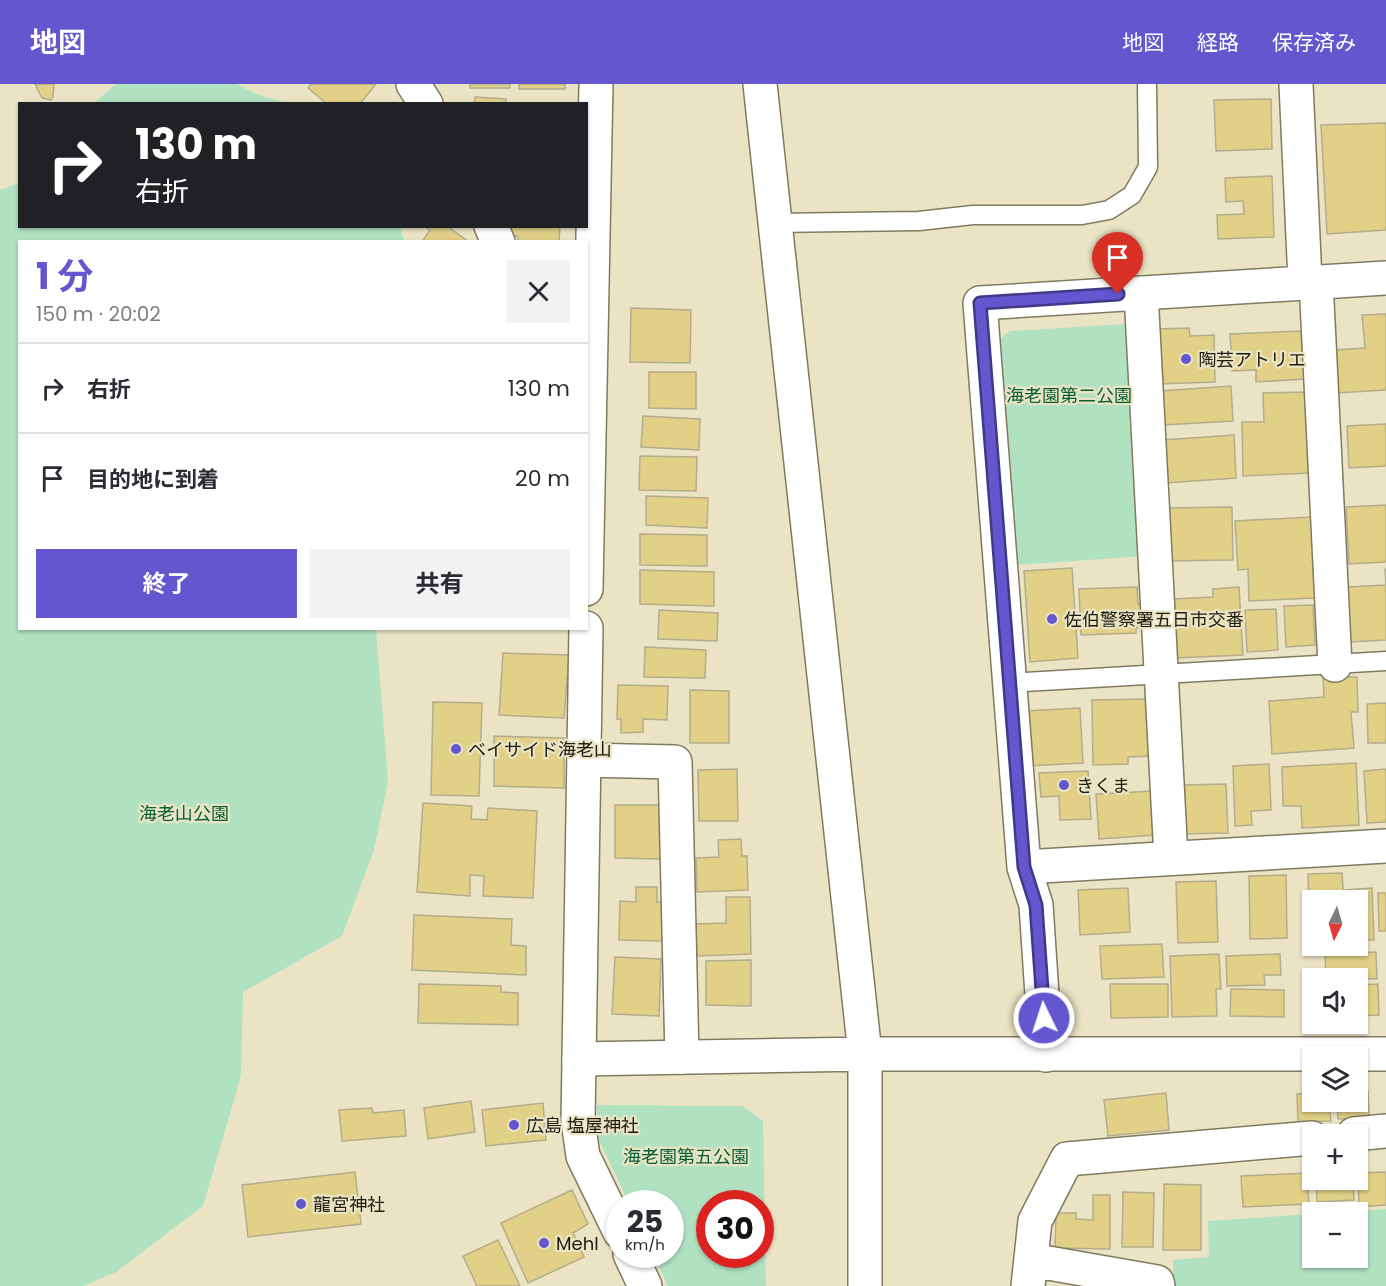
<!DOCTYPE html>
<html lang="ja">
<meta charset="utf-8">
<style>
body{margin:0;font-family:Poppins,"Noto Sans JP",sans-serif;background:#f2f2f3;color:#2b2b33;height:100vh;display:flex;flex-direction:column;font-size:22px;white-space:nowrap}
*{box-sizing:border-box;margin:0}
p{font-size:20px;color:#7c7c81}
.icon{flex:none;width:33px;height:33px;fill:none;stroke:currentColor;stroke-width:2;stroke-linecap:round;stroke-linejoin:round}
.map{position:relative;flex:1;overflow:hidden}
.panel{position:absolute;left:18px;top:156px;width:570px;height:390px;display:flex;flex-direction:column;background:#fff;border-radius:0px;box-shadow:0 2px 4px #0004}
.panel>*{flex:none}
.guide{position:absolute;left:18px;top:18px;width:570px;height:126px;border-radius:0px;box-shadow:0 2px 4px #0004;background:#202124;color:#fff;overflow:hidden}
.needle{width:39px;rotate:185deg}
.buttons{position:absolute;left:1302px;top:806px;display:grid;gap:12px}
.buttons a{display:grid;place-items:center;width:66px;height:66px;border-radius:0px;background:#fff;box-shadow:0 2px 4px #0004;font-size:30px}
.speed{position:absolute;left:606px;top:1106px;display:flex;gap:12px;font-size:30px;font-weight:700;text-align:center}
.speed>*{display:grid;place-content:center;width:78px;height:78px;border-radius:50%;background:#fff;box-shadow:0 2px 4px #0004;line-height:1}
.speed small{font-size:15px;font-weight:400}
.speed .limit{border:9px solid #d22;background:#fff;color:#111}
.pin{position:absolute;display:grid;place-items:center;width:51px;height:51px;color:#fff;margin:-62px -26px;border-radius:50% 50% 50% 0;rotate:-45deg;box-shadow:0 0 6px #0007}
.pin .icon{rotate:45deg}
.me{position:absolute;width:66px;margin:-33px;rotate:356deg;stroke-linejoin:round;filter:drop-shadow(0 0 4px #0008)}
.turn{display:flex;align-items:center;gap:21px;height:126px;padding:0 18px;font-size:27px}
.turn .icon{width:78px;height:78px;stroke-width:2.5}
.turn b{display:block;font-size:42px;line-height:51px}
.round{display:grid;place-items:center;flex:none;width:63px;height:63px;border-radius:0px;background:#f2f2f3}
.headline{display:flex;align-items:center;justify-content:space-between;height:102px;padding:0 18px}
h1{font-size:36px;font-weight:700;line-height:45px;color:#6456cf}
.button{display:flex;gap:12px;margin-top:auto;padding:12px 18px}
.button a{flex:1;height:69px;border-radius:0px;background:#6456cf;color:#fff;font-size:24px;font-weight:700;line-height:69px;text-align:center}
.button a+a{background:#f2f2f3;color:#2b2b33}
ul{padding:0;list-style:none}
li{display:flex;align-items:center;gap:18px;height:90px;padding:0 18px;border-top:2px solid #e1e1e2}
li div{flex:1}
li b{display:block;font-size:22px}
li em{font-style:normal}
header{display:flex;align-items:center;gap:36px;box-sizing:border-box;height:84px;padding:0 30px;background:#6456cf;color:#fff}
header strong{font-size:28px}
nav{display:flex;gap:33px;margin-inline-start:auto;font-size:21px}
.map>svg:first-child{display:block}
</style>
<header>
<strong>地図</strong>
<nav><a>地図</a><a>経路</a><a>保存済み</a></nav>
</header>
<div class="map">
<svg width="1386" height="1202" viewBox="0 0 1386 1202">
<rect width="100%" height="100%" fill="#ebe4c4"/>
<path fill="#b0e2c1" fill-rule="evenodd" d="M 116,0 L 237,0 L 256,10 L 287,19 L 94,19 Z
M 19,99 L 20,142 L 400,142 L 404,157 L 20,158 L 20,544 L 376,545 L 388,697 L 374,766 L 342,852 L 243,908 L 241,992 L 203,1122 L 116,1188 L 83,1202 L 0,1202 L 0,106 Z
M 1125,240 L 1131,242 L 1145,472 L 1017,481 L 998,257 L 1010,247 Z
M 597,1021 L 743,1022 L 763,1037 L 766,1202 L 668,1202 L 653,1170 L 670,1170 L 670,1119 L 629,1119 L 597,1052 ZM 710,1119 L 760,1119 L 760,1170 L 710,1170 Z
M 1386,1125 L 1386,1202 L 1173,1202 L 1173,1176 L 1209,1173 L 1208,1137 L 1312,1130 L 1312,1173 L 1358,1173 L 1358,1128 L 1345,1128 Z"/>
<path fill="#e1d085" stroke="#b3ac8e" stroke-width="1.5" d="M 35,0 L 54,0 L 53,13 L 51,16 L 42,14 Z
M 311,0 L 376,0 L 360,20 L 327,20 L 308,4 Z
M 470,0 L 510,0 L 510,4 L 470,4 Z
M 519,0 L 565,0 L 565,5 L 519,5 Z
M 475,13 L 506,15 L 506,20 L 474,20 Z
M 1271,15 L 1272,65 L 1216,67 L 1214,16 Z
M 1386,39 L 1386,146 L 1327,150 L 1321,41 Z
M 1272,92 L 1274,153 L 1218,155 L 1217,131 L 1244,130 L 1243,117 L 1226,118 L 1225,94 Z
M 424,142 L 447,142 L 469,158 L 422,158 L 430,146 Z
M 509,142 L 560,142 L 559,158 L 518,158 L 518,152 L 509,152 Z
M 631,224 L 691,226 L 690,279 L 630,278 Z
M 1386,230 L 1386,306 L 1337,309 L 1334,266 L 1365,264 L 1362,231 Z
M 1189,244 L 1190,252 L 1214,251 L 1215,298 L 1158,300 L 1157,245 Z
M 1301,247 L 1304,295 L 1256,298 L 1256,286 L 1232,287 L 1230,250 Z
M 649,288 L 696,288 L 696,325 L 649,324 Z
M 1231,302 L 1233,337 L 1163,341 L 1160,307 Z
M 1309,308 L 1311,389 L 1243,392 L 1242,338 L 1264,338 L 1263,309 Z
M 643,332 L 700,335 L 699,366 L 641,363 Z
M 1386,340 L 1386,382 L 1349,384 L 1347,342 Z
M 1234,351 L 1236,394 L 1166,399 L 1163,356 Z
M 640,372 L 697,373 L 696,407 L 639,406 Z
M 646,412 L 708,414 L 707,444 L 646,441 Z
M 1386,421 L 1386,478 L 1349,480 L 1346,423 Z
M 1232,423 L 1233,476 L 1167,477 L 1166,424 Z
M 1311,433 L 1315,514 L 1249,517 L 1248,485 L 1238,486 L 1235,437 Z
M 640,450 L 707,451 L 707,482 L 640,481 Z
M 1072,484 L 1078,574 L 1030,578 L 1024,487 Z
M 1385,485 L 1386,485 L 1386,556 L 1350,558 L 1347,503 L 1386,501 Z
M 640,486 L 714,488 L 714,522 L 640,520 Z
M 1137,503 L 1138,520 L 1148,519 L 1149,543 L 1136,544 L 1136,549 L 1081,551 L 1079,505 Z
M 1239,503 L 1243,571 L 1176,574 L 1173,515 L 1213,513 L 1213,505 Z
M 1313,521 L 1315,561 L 1286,563 L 1284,522 Z
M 1276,525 L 1278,566 L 1247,568 L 1245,526 Z
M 659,526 L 718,529 L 717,557 L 658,555 Z
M 645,563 L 706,566 L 705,594 L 644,593 Z
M 503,569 L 569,571 L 564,634 L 499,631 Z
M 1323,593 L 1357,593 L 1358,628 L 1351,628 L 1354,664 L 1272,670 L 1269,617 L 1324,613 Z
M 618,601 L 668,602 L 667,636 L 643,635 L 643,648 L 621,649 L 621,635 L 617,635 Z
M 690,606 L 729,607 L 729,659 L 690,659 Z
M 1149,615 L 1151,672 L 1128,673 L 1128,680 L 1093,681 L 1092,616 Z
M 433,618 L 482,619 L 479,712 L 431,711 Z
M 1386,619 L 1386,659 L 1368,659 L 1367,620 Z
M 1080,624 L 1083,679 L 1028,682 L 1025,627 Z
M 494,652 L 564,654 L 564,704 L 494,702 Z
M 1356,679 L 1359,741 L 1302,744 L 1301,722 L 1283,722 L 1282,683 Z
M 1269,680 L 1271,726 L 1251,727 L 1252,741 L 1235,742 L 1233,682 Z
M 737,685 L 738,737 L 699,737 L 698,686 Z
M 1386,685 L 1386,738 L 1367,739 L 1364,687 Z
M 1088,687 L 1091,735 L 1060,736 L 1059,712 L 1041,713 L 1039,689 Z
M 1226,700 L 1228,749 L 1183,750 L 1182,701 Z
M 1153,707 L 1156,751 L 1099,755 L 1096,710 Z
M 423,719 L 472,722 L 471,735 L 487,736 L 488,724 L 537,727 L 533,814 L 483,812 L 484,792 L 470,791 L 470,812 L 417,808 Z
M 615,721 L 662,721 L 661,775 L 615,774 Z
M 741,755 L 742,772 L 747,772 L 748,806 L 697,808 L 696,774 L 719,773 L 718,756 Z
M 1342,789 L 1344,816 L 1312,816 L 1312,860 L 1310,860 L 1308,790 Z
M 1286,791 L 1287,854 L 1250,855 L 1249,792 Z
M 1216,797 L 1218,858 L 1178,859 L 1176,798 Z
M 636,803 L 657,803 L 657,818 L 663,818 L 662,857 L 619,856 L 620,817 L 636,818 Z
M 1128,804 L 1130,848 L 1080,851 L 1078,806 Z
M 1372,804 L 1374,856 L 1358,856 L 1358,816 L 1345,816 L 1345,806 Z
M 1378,809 L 1386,809 L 1386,847 L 1379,847 Z
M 726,813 L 750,813 L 751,870 L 697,872 L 696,840 L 726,839 Z
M 414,831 L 512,835 L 511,861 L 526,862 L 526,891 L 412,886 Z
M 1162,860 L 1164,893 L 1102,895 L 1100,862 Z
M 1376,868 L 1377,895 L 1326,894 L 1325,870 Z
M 1219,870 L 1221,905 L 1216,905 L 1217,932 L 1172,933 L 1170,872 Z
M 1280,870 L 1281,891 L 1264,891 L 1265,901 L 1227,902 L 1226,872 Z
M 615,873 L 661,875 L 659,932 L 612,930 Z
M 751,876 L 751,922 L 706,921 L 706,877 Z
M 419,900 L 501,902 L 501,908 L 518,909 L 518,941 L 418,939 Z
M 1110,900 L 1168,900 L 1168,933 L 1111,934 Z
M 1378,900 L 1379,931 L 1358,932 L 1358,901 Z
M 1231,905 L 1284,906 L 1284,933 L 1230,932 Z
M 1358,1007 L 1368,1007 L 1369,1034 L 1338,1035 L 1337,1017 L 1358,1017 Z
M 1166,1009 L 1169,1046 L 1108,1052 L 1104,1016 Z
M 1312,1009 L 1312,1017 L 1329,1017 L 1331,1037 L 1298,1038 L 1297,1010 Z
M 471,1017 L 475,1048 L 428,1055 L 424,1024 Z
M 543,1019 L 546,1056 L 486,1062 L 482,1026 Z
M 372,1024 L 373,1029 L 404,1026 L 406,1052 L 342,1057 L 339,1026 Z
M 355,1088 L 361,1140 L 248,1153 L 242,1101 Z
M 1386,1088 L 1386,1121 L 1359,1123 L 1358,1089 Z
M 1307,1089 L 1309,1120 L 1243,1123 L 1241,1092 Z
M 1316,1095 L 1353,1095 L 1354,1116 L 1317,1118 Z
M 1164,1100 L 1201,1101 L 1201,1166 L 1163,1166 Z
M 572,1106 L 588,1140 L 573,1149 L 584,1173 L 528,1199 L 501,1139 Z
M 1123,1108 L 1154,1109 L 1153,1163 L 1122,1163 Z
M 1093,1111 L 1110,1111 L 1110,1165 L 1055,1164 L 1056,1129 L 1076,1129 L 1076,1135 L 1093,1136 Z
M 498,1156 L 520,1202 L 477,1202 L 463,1172 Z"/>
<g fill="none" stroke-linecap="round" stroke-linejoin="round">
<defs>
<path id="service" d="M 773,139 L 919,137 L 973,131 L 1082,131 L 1109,126 L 1132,111 L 1148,83 L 1147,0
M 1008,599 L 1386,577"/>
<path id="minor" d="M 413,0 L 426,20
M 1296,0 L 1305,197
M 491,142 L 498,158
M 1316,197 L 1335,581
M 1141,209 L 1171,774
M 586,505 L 596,0
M 586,544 L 578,1037 L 583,1072 L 620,1148
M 584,676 L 675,678 L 682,973
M 1024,783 L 1386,762
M 1046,971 L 1036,821 L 1024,783 L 980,219 L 1386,194
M 1354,1050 L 1386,1047
M 630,1170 L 645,1202
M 1031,1176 L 1157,1198 L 1158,1202
M 1028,1202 L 1035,1137 L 1067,1075 L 1312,1054"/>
<path id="tertiary" d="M 760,0 L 865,970 L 865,1202
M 579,975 L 865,970 L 1386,970"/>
</defs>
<use href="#service" stroke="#817a5e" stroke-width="21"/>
<use href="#minor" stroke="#817a5e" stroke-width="36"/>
<use href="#tertiary" stroke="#817a5e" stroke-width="36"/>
<use href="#service" stroke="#fff" stroke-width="18"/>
<use href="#minor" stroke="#fff" stroke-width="33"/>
<use href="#tertiary" stroke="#fff" stroke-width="33"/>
</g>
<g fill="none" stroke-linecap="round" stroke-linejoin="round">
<defs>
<path id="route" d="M 1044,934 L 1036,821 L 1024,783 L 980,219 L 1118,210"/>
</defs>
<use href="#route" stroke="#413887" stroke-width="15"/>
<use href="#route" stroke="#6456cf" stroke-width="10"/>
</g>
<g fill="#6456cf" stroke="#ebe4c4" stroke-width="2">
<circle cx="1186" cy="275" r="6"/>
<circle cx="1052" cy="535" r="6"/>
<circle cx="456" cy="665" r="6"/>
<circle cx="1064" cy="701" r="6"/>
<circle cx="514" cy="1041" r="6"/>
<circle cx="301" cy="1120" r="6"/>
<circle cx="544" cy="1159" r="6"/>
</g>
<g text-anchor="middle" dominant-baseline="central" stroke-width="4.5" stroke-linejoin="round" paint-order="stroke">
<g font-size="18" fill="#1d1b0f" stroke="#ebe4c4" text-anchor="start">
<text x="1198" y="275">陶芸アトリエ</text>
<text x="1064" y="535">佐伯警察署五日市交番</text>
<text x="468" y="665">ベイサイド海老山</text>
<text x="1076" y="701">きくま</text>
<text x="526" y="1041">広島 塩屋神社</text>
<text x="313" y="1120">龍宮神社</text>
<text x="556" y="1159">Mehl</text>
</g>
<g font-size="18" fill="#075f36" stroke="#ebe4c4">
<text x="1069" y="311">海老園第二公園</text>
<text x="184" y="729">海老山公園</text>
<text x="686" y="1072">海老園第五公園</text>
</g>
</g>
</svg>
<div class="buttons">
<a><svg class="needle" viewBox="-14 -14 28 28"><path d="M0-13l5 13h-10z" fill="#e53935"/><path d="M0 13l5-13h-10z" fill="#7c7c81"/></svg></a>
<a><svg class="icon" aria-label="sound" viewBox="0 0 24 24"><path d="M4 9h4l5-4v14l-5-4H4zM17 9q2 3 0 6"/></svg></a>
<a><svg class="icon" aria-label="layers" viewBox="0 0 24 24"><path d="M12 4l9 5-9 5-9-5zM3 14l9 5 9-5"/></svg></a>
<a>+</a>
<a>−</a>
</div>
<div class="speed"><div>25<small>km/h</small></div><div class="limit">30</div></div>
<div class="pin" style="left:1118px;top:210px;background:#d93025"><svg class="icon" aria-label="arrive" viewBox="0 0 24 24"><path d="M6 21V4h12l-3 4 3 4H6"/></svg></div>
<svg class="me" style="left:1044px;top:934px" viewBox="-20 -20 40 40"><circle r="17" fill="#6456cf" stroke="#fff" stroke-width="3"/><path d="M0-11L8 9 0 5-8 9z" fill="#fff"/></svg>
<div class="guide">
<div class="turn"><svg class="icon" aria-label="right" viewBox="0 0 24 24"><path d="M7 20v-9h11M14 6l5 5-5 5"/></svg><div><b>130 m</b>右折</div></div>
</div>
<section class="panel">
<div class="headline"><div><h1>1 分</h1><p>150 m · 20:02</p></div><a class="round"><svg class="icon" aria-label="close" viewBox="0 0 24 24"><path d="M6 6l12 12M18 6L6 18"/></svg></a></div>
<ul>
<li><svg class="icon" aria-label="right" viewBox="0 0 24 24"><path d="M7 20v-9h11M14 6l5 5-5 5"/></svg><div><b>右折</b></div><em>130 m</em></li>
<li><svg class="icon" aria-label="arrive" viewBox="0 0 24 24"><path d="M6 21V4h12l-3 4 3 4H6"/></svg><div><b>目的地に到着</b></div><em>20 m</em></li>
</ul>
<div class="button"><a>終了</a><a>共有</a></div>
</section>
</div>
